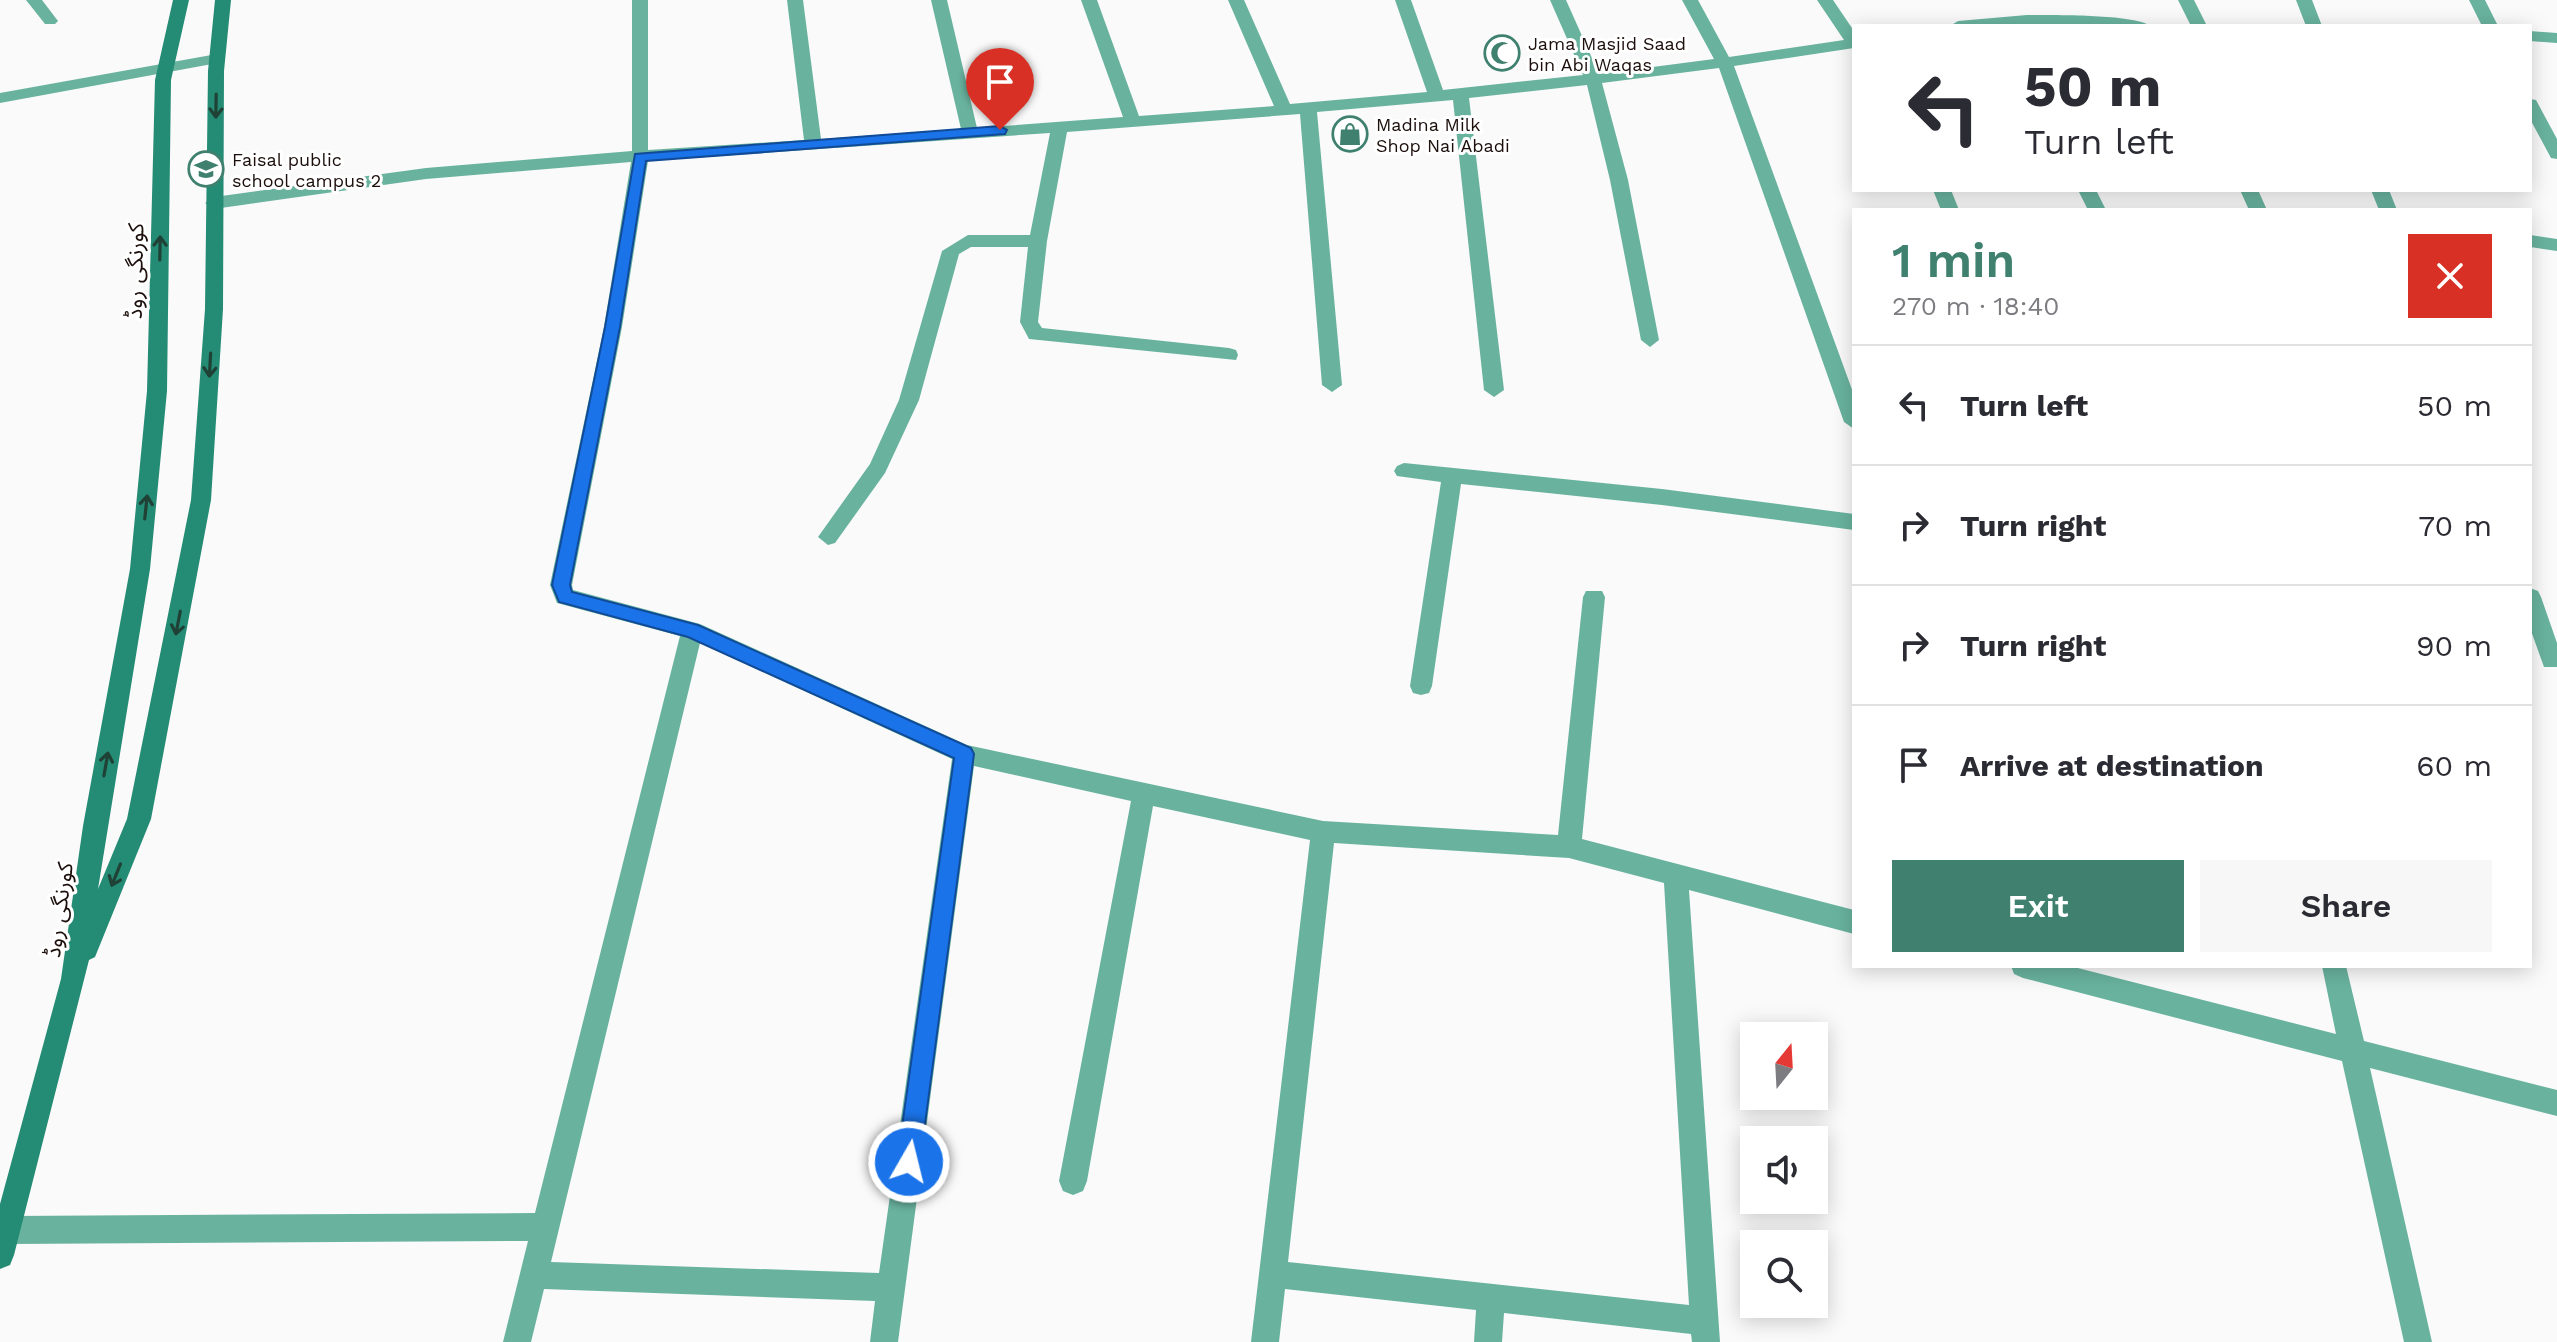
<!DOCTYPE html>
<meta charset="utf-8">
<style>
body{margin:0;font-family:"Work Sans","Noto Sans Arabic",sans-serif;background:#f7f7f7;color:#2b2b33;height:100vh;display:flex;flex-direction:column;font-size:30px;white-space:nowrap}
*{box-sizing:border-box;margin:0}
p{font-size:26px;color:#7c7c81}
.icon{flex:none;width:44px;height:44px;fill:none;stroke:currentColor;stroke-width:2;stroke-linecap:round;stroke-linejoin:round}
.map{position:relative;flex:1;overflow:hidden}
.drawer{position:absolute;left:1852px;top:208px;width:680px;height:760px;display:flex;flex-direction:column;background:#fff;border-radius:0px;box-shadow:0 4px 20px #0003}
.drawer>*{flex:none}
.hud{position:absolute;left:1852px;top:24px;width:680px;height:168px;border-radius:0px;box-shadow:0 4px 20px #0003;background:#fff;color:#2b2b33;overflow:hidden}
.needle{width:52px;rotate:18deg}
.buttons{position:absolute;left:1740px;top:1022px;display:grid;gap:16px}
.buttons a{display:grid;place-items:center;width:88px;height:88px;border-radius:0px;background:#fff;box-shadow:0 4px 20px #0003;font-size:40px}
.pin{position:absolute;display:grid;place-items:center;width:68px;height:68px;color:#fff;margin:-82px -34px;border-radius:50% 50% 50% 0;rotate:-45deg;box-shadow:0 0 8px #0007}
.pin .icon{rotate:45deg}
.me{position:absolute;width:88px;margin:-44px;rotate:8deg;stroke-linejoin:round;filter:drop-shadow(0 0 6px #0008)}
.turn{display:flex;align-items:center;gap:28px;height:168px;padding:0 40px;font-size:36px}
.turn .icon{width:104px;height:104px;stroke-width:2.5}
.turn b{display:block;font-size:56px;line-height:68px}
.round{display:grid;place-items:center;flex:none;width:84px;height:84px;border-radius:0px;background:#f7f7f7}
.headline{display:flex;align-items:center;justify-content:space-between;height:136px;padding:0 40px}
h1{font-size:48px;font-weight:600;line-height:60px;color:#3f806f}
.button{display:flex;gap:16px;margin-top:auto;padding:16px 40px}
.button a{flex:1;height:92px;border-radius:0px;background:#3f806f;color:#fff;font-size:32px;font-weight:600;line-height:92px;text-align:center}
.button a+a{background:#f7f7f7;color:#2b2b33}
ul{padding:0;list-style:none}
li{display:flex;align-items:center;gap:24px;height:120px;padding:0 40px;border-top:2px solid #e1e1e2}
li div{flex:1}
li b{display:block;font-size:30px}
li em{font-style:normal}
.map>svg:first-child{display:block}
</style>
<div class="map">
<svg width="2557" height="1342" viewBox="0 0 2557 1342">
<rect width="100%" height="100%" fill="#fafafa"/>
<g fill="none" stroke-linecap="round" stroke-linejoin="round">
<path fill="#69b39e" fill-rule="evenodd" d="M 26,0 L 42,0 L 58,21 L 55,24 L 45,24 Z"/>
<path fill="#69b39e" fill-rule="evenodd" d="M 632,0 L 648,0 L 648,150 L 804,140 L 787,0 L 803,0 L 821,139 L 961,129 L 931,0 L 947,0 L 977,128 L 1123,117 L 1081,0 L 1097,0 L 1139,116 L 1274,106 L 1228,0 L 1244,0 L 1290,104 L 1427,92 L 1395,0 L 1411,0 L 1443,90 L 1583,75 L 1550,0 L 1566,0 L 1599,74 L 1714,59 L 1682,0 L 1698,0 L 1729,57 L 1844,40 L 1817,0 L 1833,0 L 1854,31 L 1854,48 L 1734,66 L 1854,395 L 1854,429 L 1844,422 L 1719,68 L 1602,83 L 1628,180 L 1659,340 L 1650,347 L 1641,340 L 1610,180 L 1587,85 L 1469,98 L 1504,390 L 1494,397 L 1484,390 L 1453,100 L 1317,112 L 1342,385 L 1332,392 L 1322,385 L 1300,114 L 1067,132 L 1047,241 L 1038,322 L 1042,328 L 1229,348 L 1236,350 L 1238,355 L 1236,360 L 1029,339 L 1020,322 L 1028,247 L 971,247 L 959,254 L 919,400 L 885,473 L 835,543 L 828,545 L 818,537 L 870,464 L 899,400 L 942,251 L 968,235 L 1030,235 L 1050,133 L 648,161 L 622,327 L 572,585 L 573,590 L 700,624 L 967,745 L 1323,821 L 1558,835 L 1583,597 L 1586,591 L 1602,591 L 1605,597 L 1582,839 L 1854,910 L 1854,934 L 1689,890 L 1720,1342 L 1692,1342 L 1691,1334 L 1504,1313 L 1502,1342 L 1474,1342 L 1476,1310 L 1285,1289 L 1279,1342 L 1251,1342 L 1310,840 L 1153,806 L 1087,1181 L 1083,1191 L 1073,1195 L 1063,1191 L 1059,1181 L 1131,801 L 974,766 L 898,1342 L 870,1342 L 875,1301 L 544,1289 L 531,1342 L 503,1342 L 528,1241 L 9,1244 L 0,1240 L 0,1220 L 9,1216 L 535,1213 L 680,636 L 557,603 L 550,585 L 604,327 L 631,162 L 426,179 L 214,209 L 205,203 L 214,197 L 426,168 L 632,151 ZM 700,643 L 952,759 L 879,1273 L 551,1262 ZM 1334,843 L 1569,858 L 1664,883 L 1689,1305 L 1288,1262 Z
M 2178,0 L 2194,0 L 2207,26 L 2191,26 Z
M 2296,0 L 2312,0 L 2322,26 L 2306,26 Z
M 2469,0 L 2485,0 L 2498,26 L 2482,26 Z
M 2027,15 C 2050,15 2136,14 2150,26 L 1950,26 L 1958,21 Z
M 2530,31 L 2557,33 L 2557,43 L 2530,41 Z
M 2530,99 L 2536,100 L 2557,139 L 2557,159 L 2551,158 L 2530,119 Z
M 1933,190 L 1951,190 L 1959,210 L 1941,210 Z
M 2078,190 L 2096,190 L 2106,210 L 2088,210 Z
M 2240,190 L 2258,190 L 2267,210 L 2249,210 Z
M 2371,190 L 2389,190 L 2397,210 L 2379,210 Z
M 2530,235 L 2557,239 L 2557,251 L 2530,247 Z
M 1404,463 L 1662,489 L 1854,514 L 1854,530 L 1662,505 L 1461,484 L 1432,686 L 1429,693 L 1421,695 L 1413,693 L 1410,686 L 1441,482 L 1397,476 L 1394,471 L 1397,466 Z
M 2530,588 L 2538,591 L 2541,597 L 2557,643 L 2557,667 L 2544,667 L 2530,628 Z
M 2011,966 L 2070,966 L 2336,1034 L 2322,966 L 2346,966 L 2364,1041 L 2557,1090 L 2557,1116 L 2370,1068 L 2432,1342 L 2404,1342 L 2342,1061 L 2023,978 L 2014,974 Z"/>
<path fill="#69b39e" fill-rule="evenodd" d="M 217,54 L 223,56 L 223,62 L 0,103 L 0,93 Z"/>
<path fill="#248b74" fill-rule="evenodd" d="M 173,0 L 189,0 L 171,80 L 167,391 L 150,569 L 98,889 L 127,819 L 191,500 L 205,309 L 208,71 L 215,0 L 231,0 L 224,71 L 223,309 L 211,500 L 151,819 L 95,957 L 89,960 L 14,1255 L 10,1265 L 0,1269 L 0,1204 L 61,979 L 83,826 L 130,569 L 147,391 L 155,80 Z"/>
</g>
<defs><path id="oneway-shaft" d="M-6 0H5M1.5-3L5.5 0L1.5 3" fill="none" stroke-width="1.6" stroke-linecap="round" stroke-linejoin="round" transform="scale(2)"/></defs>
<g stroke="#1f4136">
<use href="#oneway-shaft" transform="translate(216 106) rotate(91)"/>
<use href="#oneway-shaft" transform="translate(160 248) rotate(-89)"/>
<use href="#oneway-shaft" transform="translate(210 365) rotate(93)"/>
<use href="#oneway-shaft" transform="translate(146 507) rotate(-84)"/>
<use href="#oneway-shaft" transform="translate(178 623) rotate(101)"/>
<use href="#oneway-shaft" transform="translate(106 764) rotate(-80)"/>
<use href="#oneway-shaft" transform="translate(116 875) rotate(112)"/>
</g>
<path fill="#1a73e8" stroke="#114b97" stroke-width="2" d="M 1000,126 L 1007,130 L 1005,134 L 646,161 L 620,327 L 570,585 L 572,592 L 698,625 L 971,748 L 974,754 L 920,1162 L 916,1170 L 909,1173 L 901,1170 L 897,1162 L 954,758 L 688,637 L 559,602 L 552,585 L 605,327 L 635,154 Z"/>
<defs>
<symbol id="mosque-ring" viewBox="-11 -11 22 22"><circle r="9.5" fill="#fff" stroke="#3f806f" stroke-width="1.5"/><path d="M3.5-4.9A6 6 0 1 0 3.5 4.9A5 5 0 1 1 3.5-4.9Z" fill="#3f806f"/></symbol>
<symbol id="shop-ring" viewBox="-11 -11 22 22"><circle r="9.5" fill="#fff" stroke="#3f806f" stroke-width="1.5"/><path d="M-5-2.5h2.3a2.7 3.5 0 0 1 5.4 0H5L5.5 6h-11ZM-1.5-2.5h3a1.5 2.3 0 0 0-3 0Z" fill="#3f806f"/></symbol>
<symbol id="school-ring" viewBox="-11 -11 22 22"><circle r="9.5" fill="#fff" stroke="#3f806f" stroke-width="1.5"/><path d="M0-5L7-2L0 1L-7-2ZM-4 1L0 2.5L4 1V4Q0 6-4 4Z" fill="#3f806f"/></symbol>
</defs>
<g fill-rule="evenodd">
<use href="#mosque-ring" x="1482" y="33" width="40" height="40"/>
<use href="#shop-ring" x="1330" y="114" width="40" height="40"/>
<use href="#school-ring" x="186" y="149" width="40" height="40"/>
</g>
<g text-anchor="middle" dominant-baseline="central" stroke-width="6" stroke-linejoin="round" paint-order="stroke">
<g font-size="18" fill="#1c0f0c" stroke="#fff" text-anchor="start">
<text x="1528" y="43">Jama Masjid Saad<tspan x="1528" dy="21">bin Abi Waqas</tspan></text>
<text x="1376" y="124">Madina Milk<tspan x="1376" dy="21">Shop Nai Abadi</tspan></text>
<text x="232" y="159">Faisal public<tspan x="232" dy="21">school campus 2</tspan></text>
</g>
<g font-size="22" fill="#1c0f0c" stroke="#fff">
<text transform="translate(135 271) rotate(-89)">کورنگی روڈ</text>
<text transform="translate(59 910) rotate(-82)">کورنگی روڈ</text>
</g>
</g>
</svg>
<div class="buttons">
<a><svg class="needle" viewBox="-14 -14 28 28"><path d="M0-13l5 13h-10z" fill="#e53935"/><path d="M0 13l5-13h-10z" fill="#7c7c81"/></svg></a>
<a><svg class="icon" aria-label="sound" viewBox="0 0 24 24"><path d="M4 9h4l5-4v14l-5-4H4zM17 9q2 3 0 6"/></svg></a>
<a><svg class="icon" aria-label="search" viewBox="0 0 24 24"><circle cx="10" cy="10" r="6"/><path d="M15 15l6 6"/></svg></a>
</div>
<div class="pin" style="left:1000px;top:130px;background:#d93025"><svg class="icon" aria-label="arrive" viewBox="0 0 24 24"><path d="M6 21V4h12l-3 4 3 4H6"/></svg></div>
<svg class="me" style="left:909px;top:1162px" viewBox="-20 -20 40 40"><circle r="17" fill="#1a73e8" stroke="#fff" stroke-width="3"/><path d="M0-11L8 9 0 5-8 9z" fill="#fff"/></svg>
<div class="hud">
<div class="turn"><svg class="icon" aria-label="left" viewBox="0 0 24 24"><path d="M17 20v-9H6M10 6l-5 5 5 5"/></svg><div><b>50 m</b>Turn left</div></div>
</div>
<section class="drawer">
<div class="headline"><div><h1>1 min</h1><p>270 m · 18:40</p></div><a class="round" style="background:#d93025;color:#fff"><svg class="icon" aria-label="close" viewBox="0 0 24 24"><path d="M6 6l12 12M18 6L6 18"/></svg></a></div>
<ul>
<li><svg class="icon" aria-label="left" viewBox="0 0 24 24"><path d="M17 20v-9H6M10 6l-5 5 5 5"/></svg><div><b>Turn left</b></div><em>50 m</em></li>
<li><svg class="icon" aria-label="right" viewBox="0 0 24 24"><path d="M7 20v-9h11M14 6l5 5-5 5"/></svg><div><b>Turn right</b></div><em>70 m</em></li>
<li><svg class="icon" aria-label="right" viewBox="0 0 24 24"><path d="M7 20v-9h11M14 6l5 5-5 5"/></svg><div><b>Turn right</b></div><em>90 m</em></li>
<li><svg class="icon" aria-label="arrive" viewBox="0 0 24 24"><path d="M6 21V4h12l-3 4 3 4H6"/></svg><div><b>Arrive at destination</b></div><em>60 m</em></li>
</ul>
<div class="button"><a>Exit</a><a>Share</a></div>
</section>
</div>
